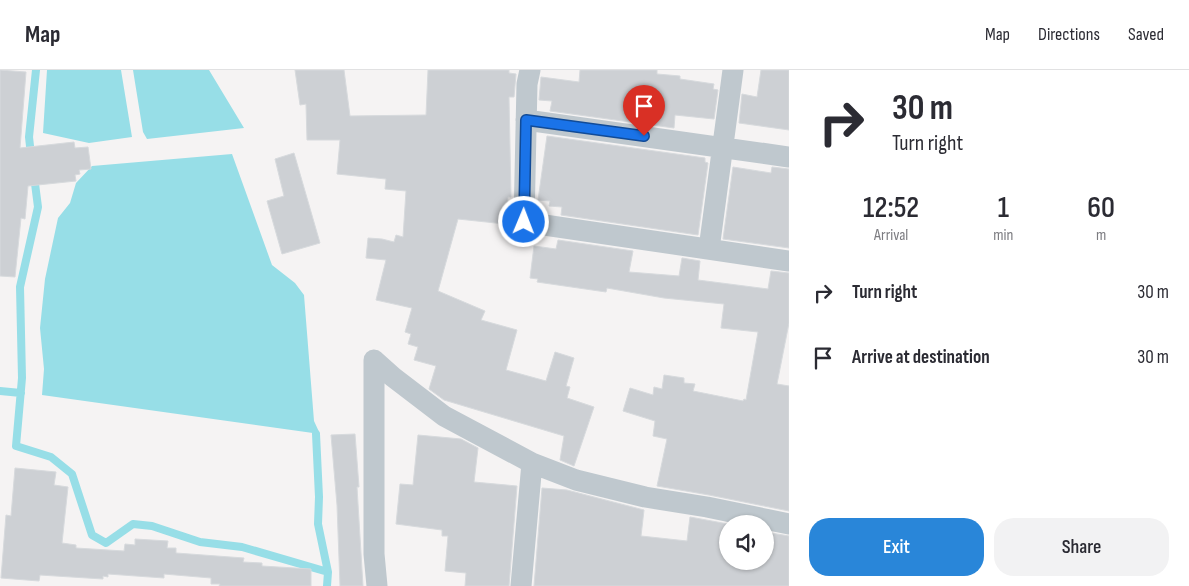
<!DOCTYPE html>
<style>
body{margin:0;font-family:"Sofia Sans Condensed",sans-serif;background:#f2f2f3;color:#2b2b33;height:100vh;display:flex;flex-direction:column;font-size:19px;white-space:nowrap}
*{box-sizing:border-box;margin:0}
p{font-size:16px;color:#7c7c81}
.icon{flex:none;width:28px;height:28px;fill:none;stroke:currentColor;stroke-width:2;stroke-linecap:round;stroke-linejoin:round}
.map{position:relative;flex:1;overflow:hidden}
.sheet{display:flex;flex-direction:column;background:#fff;width:400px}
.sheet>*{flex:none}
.hud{background:#fff;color:#2b2b33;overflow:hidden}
.controls{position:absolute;left:719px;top:445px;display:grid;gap:10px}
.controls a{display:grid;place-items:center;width:55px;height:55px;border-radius:50%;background:#fff;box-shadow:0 1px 4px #0004;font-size:25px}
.pin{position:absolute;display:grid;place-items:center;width:42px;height:42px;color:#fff;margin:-51px -21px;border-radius:50% 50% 50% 0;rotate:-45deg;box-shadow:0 0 5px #0007}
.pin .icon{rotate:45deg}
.me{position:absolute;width:55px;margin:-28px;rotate:1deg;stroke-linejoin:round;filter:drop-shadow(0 0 4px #0008)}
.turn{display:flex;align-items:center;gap:18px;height:105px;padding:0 20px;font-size:22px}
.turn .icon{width:65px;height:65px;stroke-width:2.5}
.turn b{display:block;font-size:35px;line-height:42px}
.eta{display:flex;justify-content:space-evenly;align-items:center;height:85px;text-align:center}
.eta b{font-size:30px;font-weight:600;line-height:35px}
.button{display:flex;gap:10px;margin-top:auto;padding:10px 20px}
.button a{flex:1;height:58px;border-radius:20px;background:#2986d9;color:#fff;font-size:20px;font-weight:600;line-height:58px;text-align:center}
.button a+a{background:#f2f2f3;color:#2b2b33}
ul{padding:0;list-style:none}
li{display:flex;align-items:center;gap:15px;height:65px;padding:0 20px}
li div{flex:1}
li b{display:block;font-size:19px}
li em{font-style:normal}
header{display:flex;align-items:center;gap:30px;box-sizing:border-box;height:70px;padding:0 25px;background:#fff;border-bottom:1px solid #e1e1e2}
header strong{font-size:24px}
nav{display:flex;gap:28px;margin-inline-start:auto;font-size:18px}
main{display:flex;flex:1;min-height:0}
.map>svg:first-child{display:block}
</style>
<header>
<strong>Map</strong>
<nav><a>Map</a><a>Directions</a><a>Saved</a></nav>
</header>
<main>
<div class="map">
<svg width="789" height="516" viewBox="0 0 789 516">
<rect width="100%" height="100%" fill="#f5f3f3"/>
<path fill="#97dee7" d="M 47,0 L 121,0 L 132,67 L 89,73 L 43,63 Z
M 133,0 L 209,0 L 244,58 L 147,69 L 143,62 Z
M 232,84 L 272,195 L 295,213 L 304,225 L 314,351 L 320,364 L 42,325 L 44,299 L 40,258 L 45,209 L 58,148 L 70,133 L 76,113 L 92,96 Z"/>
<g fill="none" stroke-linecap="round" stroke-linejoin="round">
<path stroke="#97dee7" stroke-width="8" d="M 31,85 L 29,67 L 36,0
M 34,106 L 38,137 L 20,217 L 22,308 L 16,376 L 51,387 L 72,404 L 92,465 L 106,473 L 133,454 L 152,456 L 200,472 L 242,477 L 328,502 L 327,516
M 0,321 L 21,323
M 316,364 L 319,427 L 318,454 L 328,502"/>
</g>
<path fill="#cdd0d4" stroke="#d7dadd" d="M 0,0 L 26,2 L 20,78 L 74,72 L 75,78 L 88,77 L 91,99 L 79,100 L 80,104 L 75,105 L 76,111 L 28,116 L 25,149 L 21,148 L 15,207 L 0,206 Z
M 295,0 L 344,0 L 350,46 L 426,45 L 428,0 L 509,0 L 509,3 L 516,4 L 514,27 L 509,27 L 511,127 L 508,127 L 505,154 L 458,149 L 438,221 L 485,241 L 481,250 L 517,260 L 506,300 L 546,311 L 555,282 L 574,288 L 566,316 L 570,317 L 567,328 L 594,337 L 574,396 L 560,390 L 564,366 L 444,330 L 429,319 L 436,296 L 414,290 L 418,277 L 408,274 L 411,264 L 405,262 L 412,238 L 376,230 L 386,190 L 366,188 L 368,168 L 382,169 L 394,172 L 396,165 L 403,167 L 406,121 L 385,119 L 386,109 L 337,104 L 340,70 L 307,70 L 306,34 L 300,35 Z
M 580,0 L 657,0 L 657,4 L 680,6 L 680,9 L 714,14 L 713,19 L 718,20 L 714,49 L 675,45 L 674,58 L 550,41 L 552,31 L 539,30 L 541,7 L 579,12 Z
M 761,0 L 789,0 L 789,60 L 739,53 L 742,24 L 757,27 Z
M 547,66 L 705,88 L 705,92 L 708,93 L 698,165 L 561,145 L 562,137 L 549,136 L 550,131 L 538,130 Z
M 294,83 L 320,173 L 282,184 L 267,131 L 284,126 L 275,89 Z
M 733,97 L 771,103 L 772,97 L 789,99 L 789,178 L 723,169 Z
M 558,170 L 633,181 L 629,202 L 679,206 L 682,188 L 700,191 L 698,210 L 768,219 L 771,201 L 789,203 L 789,253 L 777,314 L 789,316 L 789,441 L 709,425 L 657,416 L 667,369 L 653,366 L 655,351 L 623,341 L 630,318 L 653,325 L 654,317 L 662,319 L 664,305 L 684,308 L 684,313 L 695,314 L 693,321 L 743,331 L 744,329 L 746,330 L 758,262 L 721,258 L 724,234 L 664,228 L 607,218 L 606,222 L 537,212 L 538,209 L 530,208 L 534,176 L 556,179 Z
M 355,364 L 359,417 L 357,417 L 363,516 L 340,516 L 337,435 L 331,365 Z
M 418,365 L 461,369 L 478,378 L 474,412 L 517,416 L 509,516 L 465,516 L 466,503 L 445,501 L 448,466 L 442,466 L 442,460 L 396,454 L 400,414 L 413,415 Z
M 15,398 L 56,402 L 54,415 L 68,417 L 62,473 L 76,475 L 76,478 L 124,481 L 125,474 L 135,475 L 135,469 L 168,471 L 167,478 L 176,478 L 176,483 L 244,488 L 243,492 L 262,493 L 262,496 L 311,499 L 311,516 L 219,516 L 220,514 L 211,514 L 211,508 L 164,504 L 164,508 L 108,504 L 108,507 L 103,506 L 103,509 L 40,505 L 39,511 L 1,508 L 6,445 L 11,446 Z
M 542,418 L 567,420 L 644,440 L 641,466 L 687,471 L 690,447 L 728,454 L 728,491 L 765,491 L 765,462 L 789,466 L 789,516 L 534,516 Z"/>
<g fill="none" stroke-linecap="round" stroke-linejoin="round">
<path stroke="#bfc8ce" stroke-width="21" d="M 530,0 L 527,14 L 524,152 L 789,191
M 526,50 L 789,87
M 709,179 L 733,0
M 374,290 L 393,307 L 444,346 L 532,393 L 576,410 L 645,427 L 707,437 L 789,454
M 374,290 L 374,484 L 377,516
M 521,516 L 532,393"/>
</g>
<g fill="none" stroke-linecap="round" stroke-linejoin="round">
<defs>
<path id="route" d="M 524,152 L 526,50 L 644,66"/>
</defs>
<use href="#route" stroke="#114b97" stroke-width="12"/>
<use href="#route" stroke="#1a73e8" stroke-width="9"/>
</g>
</svg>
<div class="controls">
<a><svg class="icon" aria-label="sound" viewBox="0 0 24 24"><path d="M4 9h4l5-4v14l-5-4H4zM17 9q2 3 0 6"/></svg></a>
</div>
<div class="pin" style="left:644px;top:66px;background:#d93025"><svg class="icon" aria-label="arrive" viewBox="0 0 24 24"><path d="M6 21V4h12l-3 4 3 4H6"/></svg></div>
<svg class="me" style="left:524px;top:152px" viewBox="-20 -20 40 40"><circle r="17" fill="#1a73e8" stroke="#fff" stroke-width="3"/><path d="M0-11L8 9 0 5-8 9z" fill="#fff"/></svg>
</div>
<section class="sheet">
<div class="hud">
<div class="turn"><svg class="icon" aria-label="right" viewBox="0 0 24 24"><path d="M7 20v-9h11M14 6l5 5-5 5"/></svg><div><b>30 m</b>Turn right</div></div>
</div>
<div class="eta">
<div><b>12:52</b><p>Arrival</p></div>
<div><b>1</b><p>min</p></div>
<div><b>60</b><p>m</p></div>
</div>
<ul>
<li><svg class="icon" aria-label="right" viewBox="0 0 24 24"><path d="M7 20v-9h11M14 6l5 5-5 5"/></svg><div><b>Turn right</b></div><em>30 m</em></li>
<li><svg class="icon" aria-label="arrive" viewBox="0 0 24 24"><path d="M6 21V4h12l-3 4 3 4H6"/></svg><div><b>Arrive at destination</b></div><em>30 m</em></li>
</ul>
<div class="button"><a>Exit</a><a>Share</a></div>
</section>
</main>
